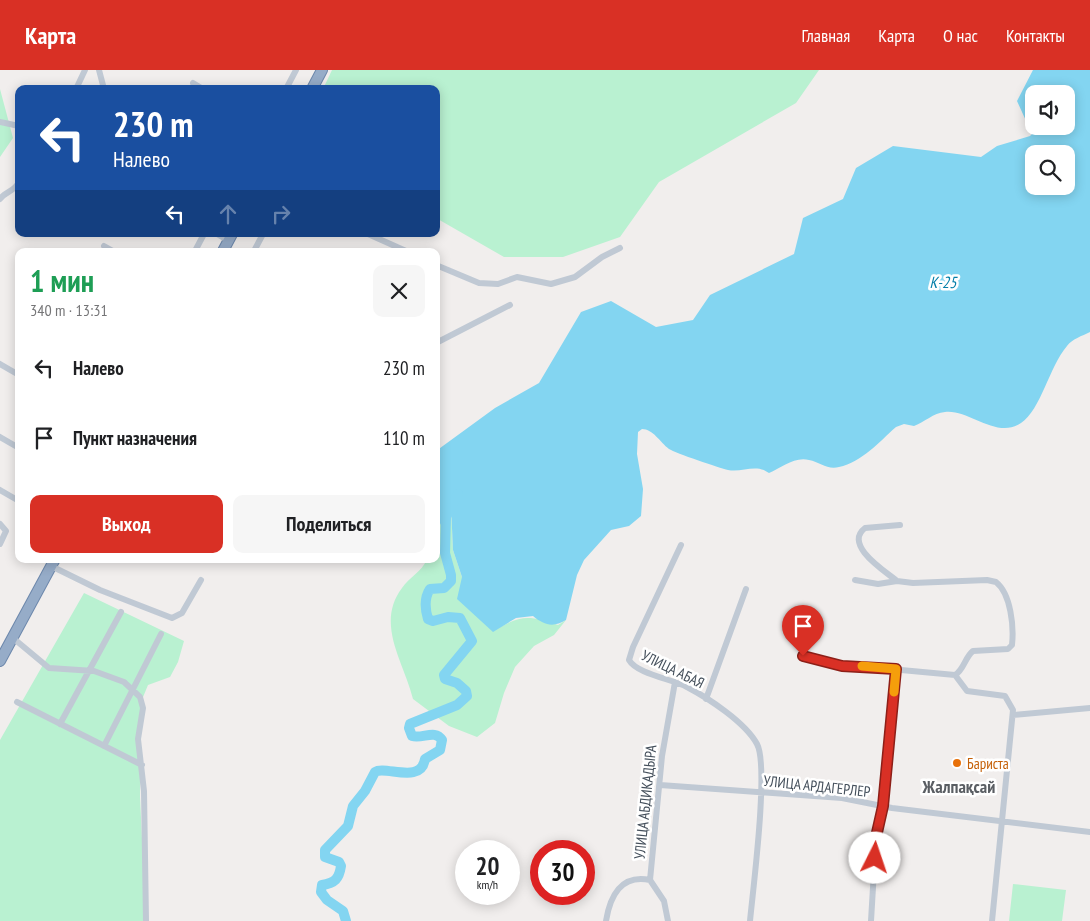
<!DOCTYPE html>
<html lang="ru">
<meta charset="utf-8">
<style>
body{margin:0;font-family:"PT Sans Narrow",sans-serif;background:#f6f6f6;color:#202124;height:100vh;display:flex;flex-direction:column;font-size:19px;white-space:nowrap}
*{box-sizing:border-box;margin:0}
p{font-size:16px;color:#757577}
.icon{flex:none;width:28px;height:28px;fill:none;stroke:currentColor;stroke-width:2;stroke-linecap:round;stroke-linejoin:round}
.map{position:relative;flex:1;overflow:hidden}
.sheet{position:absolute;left:15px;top:178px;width:425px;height:315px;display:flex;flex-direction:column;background:#fff;border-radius:10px;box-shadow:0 2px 12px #0003}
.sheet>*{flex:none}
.top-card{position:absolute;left:15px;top:15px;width:425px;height:152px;border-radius:10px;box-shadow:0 2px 12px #0003;background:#1a4fa0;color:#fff;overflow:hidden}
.tools{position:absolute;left:1025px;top:15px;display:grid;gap:10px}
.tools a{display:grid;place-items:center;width:50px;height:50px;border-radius:10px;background:#fff;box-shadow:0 2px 12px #0003;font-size:25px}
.speed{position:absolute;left:455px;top:770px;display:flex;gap:10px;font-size:25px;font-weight:700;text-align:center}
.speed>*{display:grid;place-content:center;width:65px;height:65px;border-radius:50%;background:#fff;box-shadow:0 2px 12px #0003;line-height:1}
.speed small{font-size:12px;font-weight:400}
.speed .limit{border:8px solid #d22;background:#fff;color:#111}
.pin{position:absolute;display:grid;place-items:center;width:42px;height:42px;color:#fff;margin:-51px -21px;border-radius:50% 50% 50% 0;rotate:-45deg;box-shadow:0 0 5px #0007}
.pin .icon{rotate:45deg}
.me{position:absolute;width:55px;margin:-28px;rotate:4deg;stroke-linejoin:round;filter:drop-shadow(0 0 4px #0008)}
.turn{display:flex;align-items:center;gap:18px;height:105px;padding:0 15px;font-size:22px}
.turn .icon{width:65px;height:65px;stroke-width:2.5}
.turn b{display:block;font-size:35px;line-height:42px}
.lanes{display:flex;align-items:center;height:48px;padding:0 15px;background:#0003;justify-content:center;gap:25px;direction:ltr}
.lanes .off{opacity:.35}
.round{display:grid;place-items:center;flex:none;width:52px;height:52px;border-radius:10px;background:#f6f6f6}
.head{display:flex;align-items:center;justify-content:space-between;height:85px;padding:0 15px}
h1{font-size:30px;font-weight:700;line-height:38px;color:#1e9e55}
.button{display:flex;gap:10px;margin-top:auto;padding:10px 15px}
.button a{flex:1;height:58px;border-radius:10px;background:#d93025;color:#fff;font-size:20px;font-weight:700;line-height:58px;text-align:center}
.button a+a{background:#f6f6f6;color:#202124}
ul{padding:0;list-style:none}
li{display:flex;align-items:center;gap:15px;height:70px;padding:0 15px}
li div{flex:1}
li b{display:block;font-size:19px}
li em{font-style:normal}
header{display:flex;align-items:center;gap:30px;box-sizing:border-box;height:70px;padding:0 25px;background:#d93025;color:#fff}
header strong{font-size:24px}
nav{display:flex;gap:28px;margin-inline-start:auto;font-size:18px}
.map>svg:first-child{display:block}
</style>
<header>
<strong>Карта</strong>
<nav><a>Главная</a><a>Карта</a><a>О нас</a><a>Контакты</a></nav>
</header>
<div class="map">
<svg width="1090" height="851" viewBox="0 0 1090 851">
<rect width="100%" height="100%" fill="#f1eeed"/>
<path fill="#b9f1d1" d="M 332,0 L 819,0 L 796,33 L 659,112 L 620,167 L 563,187 L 504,187 L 436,148 L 436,19 L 323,19 Z
M 0,19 L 13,68 L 0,87 Z
M 451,435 L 453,480 L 462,507 L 475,544 L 493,561 C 521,545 528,545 558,555 L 566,550 L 554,565 L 534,576 L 515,597 L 504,623 L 495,653 L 477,667 L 449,656 L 413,629 C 404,592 375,554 402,518 C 409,507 422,502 427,489 L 436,489 L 436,462 Z
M 84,523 L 184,571 L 178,592 L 170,607 L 148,615 L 141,632 L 140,727 L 146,851 L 0,851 L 0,670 Z
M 1013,814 L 1066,820 L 1062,851 L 1009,851 Z"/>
<path fill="#83d5f1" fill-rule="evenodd" d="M 1033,0 L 1090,0 L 1090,262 C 1082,266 1072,269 1067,276 C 1049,297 1041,340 1021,353 C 997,370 969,339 945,342 C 933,343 925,352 914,356 L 904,354 L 896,357 C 879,372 862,392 839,397 C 827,400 820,392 809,390 C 795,386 781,398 769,403 C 756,393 742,403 728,400 C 720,398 675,383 669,379 C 660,372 653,359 642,359 L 638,362 L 637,384 L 643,419 L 641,446 L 629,456 L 611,460 L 584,490 L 577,505 L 566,550 C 553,558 544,555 533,546 L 516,548 L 493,562 L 457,529 L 462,507 L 453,480 L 451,436 L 436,462 L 436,381 L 495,338 L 539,313 L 581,242 L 611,231 L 656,257 L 693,250 L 710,225 L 794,184 L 803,148 L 843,129 L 856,98 L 893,76 L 981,87 L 997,76 L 1030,66 L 1032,64 L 1017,31 ZM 1034,24 L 1066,24 L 1066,56 L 1034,56 ZM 1034,84 L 1066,84 L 1066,116 L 1034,116 Z"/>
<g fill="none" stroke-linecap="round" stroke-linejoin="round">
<path stroke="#83d5f1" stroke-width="10" d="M 346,851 L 343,841 L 327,830 L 321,822 L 322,815 C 335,813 339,809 341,796 L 339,792 L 325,787 L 325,780 L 348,756 L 353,736 L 365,721 L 375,702 C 385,695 421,715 425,689 L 440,680 L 442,670 C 435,659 423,669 412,666 L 409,658 L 410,654 L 457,635 L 467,626 L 466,621 L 457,613 L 445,609 L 444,605 L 472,571 L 460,548 L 448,547 L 433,551 L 428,549 C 425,539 424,528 430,519 L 444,518 L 451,511 L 451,505 L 445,483 L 446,447 L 458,424"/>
<defs>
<path id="trunk" d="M 312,19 L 322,0
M 223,181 L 232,164
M 0,591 L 55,489"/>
</defs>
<use href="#trunk" stroke="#6d88ac" stroke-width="12"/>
<path stroke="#c0c9d4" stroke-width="6" d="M 99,0 L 104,19
M 193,13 L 203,19
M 76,19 L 85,0
M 286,19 L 296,0
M 0,52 L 19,56
M 0,129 C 6,121 14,122 19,112
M 217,164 L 229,171
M 368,164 L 406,181
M 104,176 L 113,181
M 195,181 L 204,164
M 254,181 L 263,164
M 436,195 L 479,213 L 498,214 L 517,207 L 551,214 L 575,207 L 602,187 L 620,178
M 436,273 L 510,235
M 0,294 L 19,305
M 0,367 L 19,378
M 0,420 L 19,431
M 0,454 L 6,461 L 0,474
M 681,475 L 633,577 L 629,590 C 637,604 672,609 687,617 C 708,628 745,652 757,674 C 769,696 753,819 750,851
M 51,496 L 100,520 L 172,548 L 182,543 L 201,510
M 897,511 C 885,501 843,475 865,458 L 900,455
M 13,568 L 49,598 L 94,601 L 124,612 L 140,627 L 143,638 L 138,669 L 144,721 L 146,851
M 803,586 L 842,596 L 858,596 L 955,605 C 964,600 965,587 973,581 L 1008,579 L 1012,575 C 1014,557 1011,524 996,512 L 987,510 L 913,513 L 897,511 L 878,514 L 855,510
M 955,605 L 967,621 L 1005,626 L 1013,640 L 992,851
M 706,629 L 746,519
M 17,632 L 142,695
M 1013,645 L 1090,638
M 60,654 L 121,542
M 104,676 L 161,564
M 660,715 L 842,728 L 892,738 L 1090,762
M 606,851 C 610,826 621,804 650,810
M 668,851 L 664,831 L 650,810 L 662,686 L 675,612
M 871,851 L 876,767 L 883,736 L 896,599"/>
<use href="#trunk" stroke="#96acc8" stroke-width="10"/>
</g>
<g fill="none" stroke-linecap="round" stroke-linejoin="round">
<defs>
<path id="route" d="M 803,586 L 842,596 L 896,599 L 883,736 L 876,767 L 875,788"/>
</defs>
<use href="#route" stroke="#8d1f18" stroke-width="12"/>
<use href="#route" stroke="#d93025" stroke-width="9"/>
<path stroke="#f59e0b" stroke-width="9" d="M 862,596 L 896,599 L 894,622"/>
</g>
<circle fill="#e8710a" stroke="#fff" stroke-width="2" cx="957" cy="693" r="5"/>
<g text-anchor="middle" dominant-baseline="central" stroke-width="5" stroke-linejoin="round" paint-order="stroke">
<g font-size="15" fill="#45505c" stroke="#fff">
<text transform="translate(673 599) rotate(26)">УЛИЦА АБАЯ</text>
<text transform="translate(817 716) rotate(6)">УЛИЦА АРДАГЕРЛЕР</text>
<text transform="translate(645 732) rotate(-84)">УЛИЦА АБДИКАДЫРА</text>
</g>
<g font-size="15" fill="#c56008" stroke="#fff" text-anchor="start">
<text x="967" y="693">Бариста</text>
</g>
<g font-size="16" font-style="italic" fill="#047fa9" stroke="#fff">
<text x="943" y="212">К-25</text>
</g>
<g font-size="18" font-weight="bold" fill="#5a5e63" stroke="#fff">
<text x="959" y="716">Жалпақсай</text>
</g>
</g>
</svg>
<div class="tools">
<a><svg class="icon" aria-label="sound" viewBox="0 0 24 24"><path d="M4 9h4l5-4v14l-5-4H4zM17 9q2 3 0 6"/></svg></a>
<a><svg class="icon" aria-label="search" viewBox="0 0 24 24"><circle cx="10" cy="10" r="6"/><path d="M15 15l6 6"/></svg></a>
</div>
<div class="speed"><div>20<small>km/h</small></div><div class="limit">30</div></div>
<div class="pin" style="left:803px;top:586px;background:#d93025"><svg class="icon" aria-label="arrive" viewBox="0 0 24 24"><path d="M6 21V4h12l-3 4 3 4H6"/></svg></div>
<svg class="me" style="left:875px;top:788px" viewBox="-20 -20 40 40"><circle r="19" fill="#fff"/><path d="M0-13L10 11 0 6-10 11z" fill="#d93025"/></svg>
<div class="top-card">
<div class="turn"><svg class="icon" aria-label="left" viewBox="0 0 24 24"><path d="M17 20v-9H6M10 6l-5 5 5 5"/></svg><div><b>230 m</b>Налево</div></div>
<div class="lanes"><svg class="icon" aria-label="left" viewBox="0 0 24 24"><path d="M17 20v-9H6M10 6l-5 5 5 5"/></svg><svg class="icon off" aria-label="ahead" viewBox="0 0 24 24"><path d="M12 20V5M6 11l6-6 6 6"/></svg><svg class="icon off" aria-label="right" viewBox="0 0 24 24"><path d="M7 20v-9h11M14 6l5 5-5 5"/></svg></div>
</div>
<section class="sheet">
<div class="head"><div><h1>1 мин</h1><p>340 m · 13:31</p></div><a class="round"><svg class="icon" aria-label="close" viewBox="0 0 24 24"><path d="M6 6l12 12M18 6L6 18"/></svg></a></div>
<ul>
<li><svg class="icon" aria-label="left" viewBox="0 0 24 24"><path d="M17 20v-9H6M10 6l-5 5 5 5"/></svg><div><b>Налево</b></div><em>230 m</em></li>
<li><svg class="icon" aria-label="arrive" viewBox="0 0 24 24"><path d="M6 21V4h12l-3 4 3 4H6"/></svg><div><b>Пункт назначения</b></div><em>110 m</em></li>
</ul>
<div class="button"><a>Выход</a><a>Поделиться</a></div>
</section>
</div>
